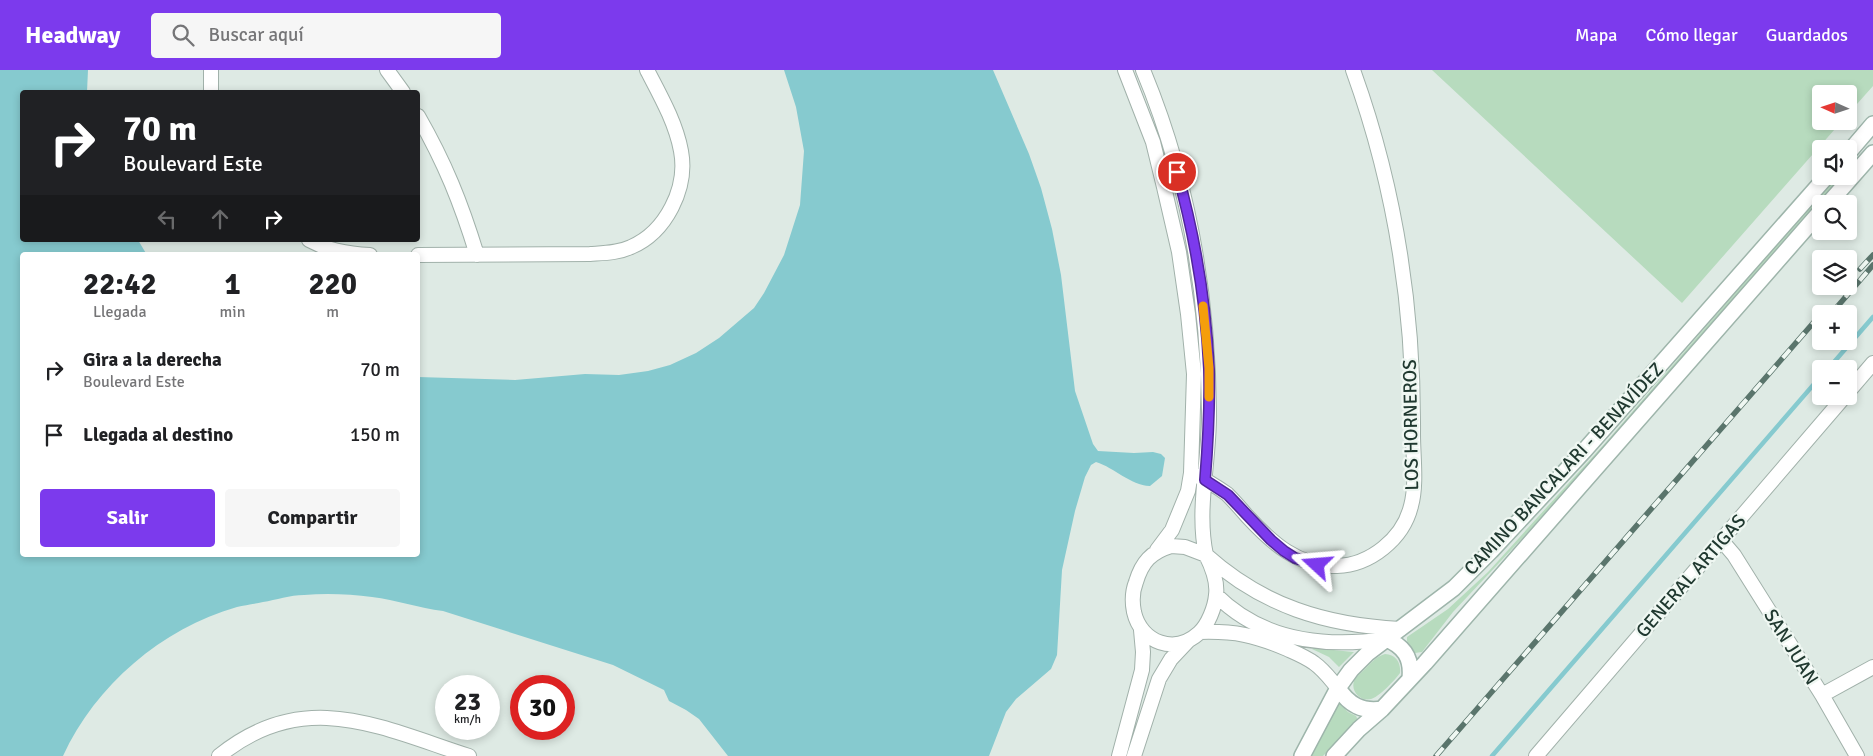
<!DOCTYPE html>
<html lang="es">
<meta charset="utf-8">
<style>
body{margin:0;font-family:Signika,sans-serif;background:#f6f6f6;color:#202124;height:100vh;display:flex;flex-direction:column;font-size:19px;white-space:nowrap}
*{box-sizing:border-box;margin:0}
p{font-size:16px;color:#757577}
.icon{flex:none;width:28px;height:28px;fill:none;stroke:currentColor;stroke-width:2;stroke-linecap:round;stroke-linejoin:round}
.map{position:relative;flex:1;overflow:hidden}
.panel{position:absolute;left:20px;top:182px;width:400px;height:305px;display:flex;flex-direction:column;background:#fff;border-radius:5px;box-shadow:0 2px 8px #0003}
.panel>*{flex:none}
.guide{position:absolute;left:20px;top:20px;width:400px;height:152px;border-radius:5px;box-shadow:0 2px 8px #0003;background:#202124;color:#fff;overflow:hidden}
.needle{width:32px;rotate:273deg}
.fabs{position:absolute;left:1812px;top:15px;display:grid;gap:10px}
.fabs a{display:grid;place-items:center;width:45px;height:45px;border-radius:5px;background:#fff;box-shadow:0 2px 8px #0003;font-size:25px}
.speed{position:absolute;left:435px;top:605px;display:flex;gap:10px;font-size:25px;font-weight:700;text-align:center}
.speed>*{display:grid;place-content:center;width:65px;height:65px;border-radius:50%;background:#fff;box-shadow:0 2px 8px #0003;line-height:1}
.speed small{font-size:12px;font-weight:400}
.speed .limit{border:8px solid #d22;background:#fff;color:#111}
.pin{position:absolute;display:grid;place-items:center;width:42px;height:42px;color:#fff;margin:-21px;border:2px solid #fff;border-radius:50%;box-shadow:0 1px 5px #0007}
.me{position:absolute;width:55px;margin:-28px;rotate:289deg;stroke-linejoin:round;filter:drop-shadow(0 0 4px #0008)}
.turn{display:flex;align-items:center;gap:18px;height:105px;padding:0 20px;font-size:22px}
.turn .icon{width:65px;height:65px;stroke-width:2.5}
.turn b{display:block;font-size:35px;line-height:42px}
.lanes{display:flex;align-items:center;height:48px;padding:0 20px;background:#0003;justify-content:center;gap:25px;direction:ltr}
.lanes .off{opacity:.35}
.eta{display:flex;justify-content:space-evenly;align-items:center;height:85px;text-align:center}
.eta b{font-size:30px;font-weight:700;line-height:35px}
.primary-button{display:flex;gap:10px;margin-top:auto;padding:10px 20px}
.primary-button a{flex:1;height:58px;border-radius:5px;background:#7c3aed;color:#fff;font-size:20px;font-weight:700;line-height:58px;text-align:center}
.primary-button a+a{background:#f6f6f6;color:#202124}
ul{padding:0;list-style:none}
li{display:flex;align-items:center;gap:15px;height:65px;padding:0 20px}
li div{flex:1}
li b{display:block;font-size:19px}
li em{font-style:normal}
header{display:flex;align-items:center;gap:30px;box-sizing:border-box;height:70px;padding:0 25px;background:#7c3aed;color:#fff}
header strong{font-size:24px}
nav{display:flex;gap:28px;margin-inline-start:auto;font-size:18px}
.search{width:350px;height:45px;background:#f6f6f6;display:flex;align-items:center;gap:12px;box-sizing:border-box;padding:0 18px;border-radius:5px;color:#757577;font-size:19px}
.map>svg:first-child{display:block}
</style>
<header>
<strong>Headway</strong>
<div class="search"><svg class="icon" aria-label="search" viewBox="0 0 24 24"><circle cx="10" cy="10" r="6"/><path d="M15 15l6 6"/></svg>Buscar aquí</div>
<nav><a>Mapa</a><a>Cómo llegar</a><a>Guardados</a></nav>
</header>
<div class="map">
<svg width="1873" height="686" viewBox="0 0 1873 686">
<rect width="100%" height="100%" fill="#deeae4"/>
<path fill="#b7dbbe" d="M 1432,0 L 1873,0 L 1873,16 L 1849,43 L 1849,24 L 1821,24 L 1821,51 L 1842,51 L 1682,233 Z
M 1837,106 L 1843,106 L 1610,375 L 1453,542 L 1422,582 L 1415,583 L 1407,571 L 1407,567 L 1448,539 L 1488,502 L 1606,372 Z
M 1314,578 L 1353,582 L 1354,582 L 1339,597 L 1329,587 L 1312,579 Z
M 1385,584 C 1396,585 1401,592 1400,603 C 1396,609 1378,628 1371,629 C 1360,632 1349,620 1355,609 C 1358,605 1363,601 1366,598 C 1372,592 1377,586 1385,584 Z
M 1340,634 L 1348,642 L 1356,646 L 1358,650 L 1323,686 L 1311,686 L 1336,635 Z"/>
<path fill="#86cacf" d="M 0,0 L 88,0 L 87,22 L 22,22 L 22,170 L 138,170 L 147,185 L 22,185 L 22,485 L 418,485 L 418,307 L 515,310 L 585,304 L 619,305 L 648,301 L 670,295 L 696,283 L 719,268 L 754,238 L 764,223 L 784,185 L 800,135 L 804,81 L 796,37 L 784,0 L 993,0 L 1029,84 L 1041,118 L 1052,159 L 1061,205 L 1075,321 L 1093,374 L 1098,381 L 1134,383 L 1153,382 L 1161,384 L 1165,388 L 1162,406 L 1150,416 C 1130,415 1115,398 1096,392 L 1091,395 L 1085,407 L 1075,441 L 1062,500 L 1057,585 L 1051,599 L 1016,629 L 1006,642 L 989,686 L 728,686 L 699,649 L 686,640 L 669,631 L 664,620 L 613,595 L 443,541 C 419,538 396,530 372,527 C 350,524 326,523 304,525 C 290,525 276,530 263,532 C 254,534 245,535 237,537 C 161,559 96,615 63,686 L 0,686 Z"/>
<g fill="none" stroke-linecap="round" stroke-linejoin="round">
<path stroke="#86cacf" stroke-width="4.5" d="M 1828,299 L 1873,247
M 1492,686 L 1821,306"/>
<defs>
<path id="street" d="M 387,0 L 403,22
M 1125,0 L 1153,72 L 1164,117 L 1179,182 L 1188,244 L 1194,304 L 1191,403 L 1188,421 L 1172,460 L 1157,480
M 1143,0 C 1188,108 1208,225 1209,341 C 1210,389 1196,438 1206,485 C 1263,536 1325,555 1400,559
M 211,22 L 211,0
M 418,46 C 445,93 461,133 477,185
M 309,170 C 327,180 349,184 370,185
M 418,185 L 590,184 C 604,183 618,183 631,177 C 666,162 688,118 681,81 C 676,53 660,25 647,0
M 1849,321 L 1873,293
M 1191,403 C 1204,409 1216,416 1227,424 C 1234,431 1241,439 1247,446 C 1272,473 1298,497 1337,496 C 1370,495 1403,469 1411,436 C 1417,414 1413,387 1413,364 C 1414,241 1395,116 1353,0
M 1722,471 L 1734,485 L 1822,625 L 1857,686
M 1171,476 L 1185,477 L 1206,485 C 1212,497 1218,511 1216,525 C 1215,537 1208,555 1199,563 C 1175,585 1141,573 1134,542 C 1132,532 1132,522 1136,512 C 1142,492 1151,482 1171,476 Z
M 1216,525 C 1262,571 1324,578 1386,569
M 1200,562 C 1235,561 1254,565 1287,579 C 1296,583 1306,587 1314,593 C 1324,600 1331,610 1338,618
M 1822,625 L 1873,597
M 219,686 C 304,617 379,657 469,686
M 1119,686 L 1142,600 L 1143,582 L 1141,560
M 1134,686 L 1159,609 L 1171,589 L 1188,571
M 1536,686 L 1845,326"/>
<path id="secondary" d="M 1849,82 L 1873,54
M 1828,134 L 1873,83
M 1386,569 C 1404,576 1412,588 1410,608
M 1338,618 C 1349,635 1362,642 1382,639
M 1302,686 L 1338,618 L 1351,600 L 1368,583 L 1454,518 L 1491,481 L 1584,381 L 1827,106
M 1334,686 L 1359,659 L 1382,639 L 1425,593 L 1821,141"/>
</defs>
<use href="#street" stroke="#a1b1aa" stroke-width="16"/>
<use href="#secondary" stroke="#9eb5ab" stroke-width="18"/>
<use href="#street" stroke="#fff" stroke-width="14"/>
<use href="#secondary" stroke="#fff" stroke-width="15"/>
<defs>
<path id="rail" d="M 1860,199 L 1873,185
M 1831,244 L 1873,195
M 1436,686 L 1821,244"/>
</defs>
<use href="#rail" stroke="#5a756c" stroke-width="5.5"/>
<use href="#rail" stroke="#eff7f2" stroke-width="4" stroke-dasharray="11" stroke-linecap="butt"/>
</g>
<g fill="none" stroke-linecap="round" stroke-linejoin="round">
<defs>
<path id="route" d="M 1177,102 C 1195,166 1206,233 1209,299 C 1210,336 1208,373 1205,410 L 1228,425 L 1271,470 L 1284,481 L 1295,488 L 1317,495"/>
</defs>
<use href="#route" stroke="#51269a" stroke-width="12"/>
<use href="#route" stroke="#7c3aed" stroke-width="9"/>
<path stroke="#f59e0b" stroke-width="9" d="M 1203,236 L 1209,298 L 1209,327"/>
</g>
<g text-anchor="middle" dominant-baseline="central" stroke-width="4.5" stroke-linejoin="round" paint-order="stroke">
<g font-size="19" fill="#203930" stroke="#eff7f2">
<text transform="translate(1411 355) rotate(-91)">LOS HORNEROS</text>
<text transform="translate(1564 399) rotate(-47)">CAMINO BANCALARI - BENAVÍDEZ</text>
<text transform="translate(1691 506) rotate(-49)">GENERAL ARTIGAS</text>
<text transform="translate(1791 577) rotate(58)">SAN JUAN</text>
</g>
</g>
</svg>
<div class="fabs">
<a><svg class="needle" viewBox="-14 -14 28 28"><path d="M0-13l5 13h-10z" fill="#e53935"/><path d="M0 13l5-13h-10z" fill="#757577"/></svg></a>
<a><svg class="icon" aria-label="sound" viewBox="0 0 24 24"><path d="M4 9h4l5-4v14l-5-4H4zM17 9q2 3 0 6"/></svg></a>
<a><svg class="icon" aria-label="search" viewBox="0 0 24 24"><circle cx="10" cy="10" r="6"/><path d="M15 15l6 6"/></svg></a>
<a><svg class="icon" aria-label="layers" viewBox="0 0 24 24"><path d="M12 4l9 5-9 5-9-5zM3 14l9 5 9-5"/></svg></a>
<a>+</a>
<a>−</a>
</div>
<div class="speed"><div>23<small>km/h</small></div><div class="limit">30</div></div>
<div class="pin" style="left:1177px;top:102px;background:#d93025"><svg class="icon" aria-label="arrive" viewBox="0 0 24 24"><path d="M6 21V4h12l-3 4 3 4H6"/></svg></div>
<svg class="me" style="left:1317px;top:495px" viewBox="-20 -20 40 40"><path d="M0-17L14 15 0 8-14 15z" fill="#7c3aed" stroke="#fff" stroke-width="4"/></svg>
<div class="guide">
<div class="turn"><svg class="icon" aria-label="right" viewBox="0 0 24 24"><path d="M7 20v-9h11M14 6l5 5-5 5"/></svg><div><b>70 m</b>Boulevard Este</div></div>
<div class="lanes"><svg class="icon off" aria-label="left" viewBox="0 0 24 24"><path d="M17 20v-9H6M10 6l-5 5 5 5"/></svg><svg class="icon off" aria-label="ahead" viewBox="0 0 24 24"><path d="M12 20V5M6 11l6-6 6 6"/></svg><svg class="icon" aria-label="right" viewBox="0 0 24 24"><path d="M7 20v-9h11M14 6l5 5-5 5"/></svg></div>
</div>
<section class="panel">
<div class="eta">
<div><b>22:42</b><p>Llegada</p></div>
<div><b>1</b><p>min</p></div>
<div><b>220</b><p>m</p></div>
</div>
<ul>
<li><svg class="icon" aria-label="right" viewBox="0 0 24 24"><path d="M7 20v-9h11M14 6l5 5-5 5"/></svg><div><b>Gira a la derecha</b><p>Boulevard Este</p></div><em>70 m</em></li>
<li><svg class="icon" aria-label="arrive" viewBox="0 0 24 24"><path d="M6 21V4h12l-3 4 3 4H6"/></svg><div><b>Llegada al destino</b></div><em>150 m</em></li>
</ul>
<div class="primary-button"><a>Salir</a><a>Compartir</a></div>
</section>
</div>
